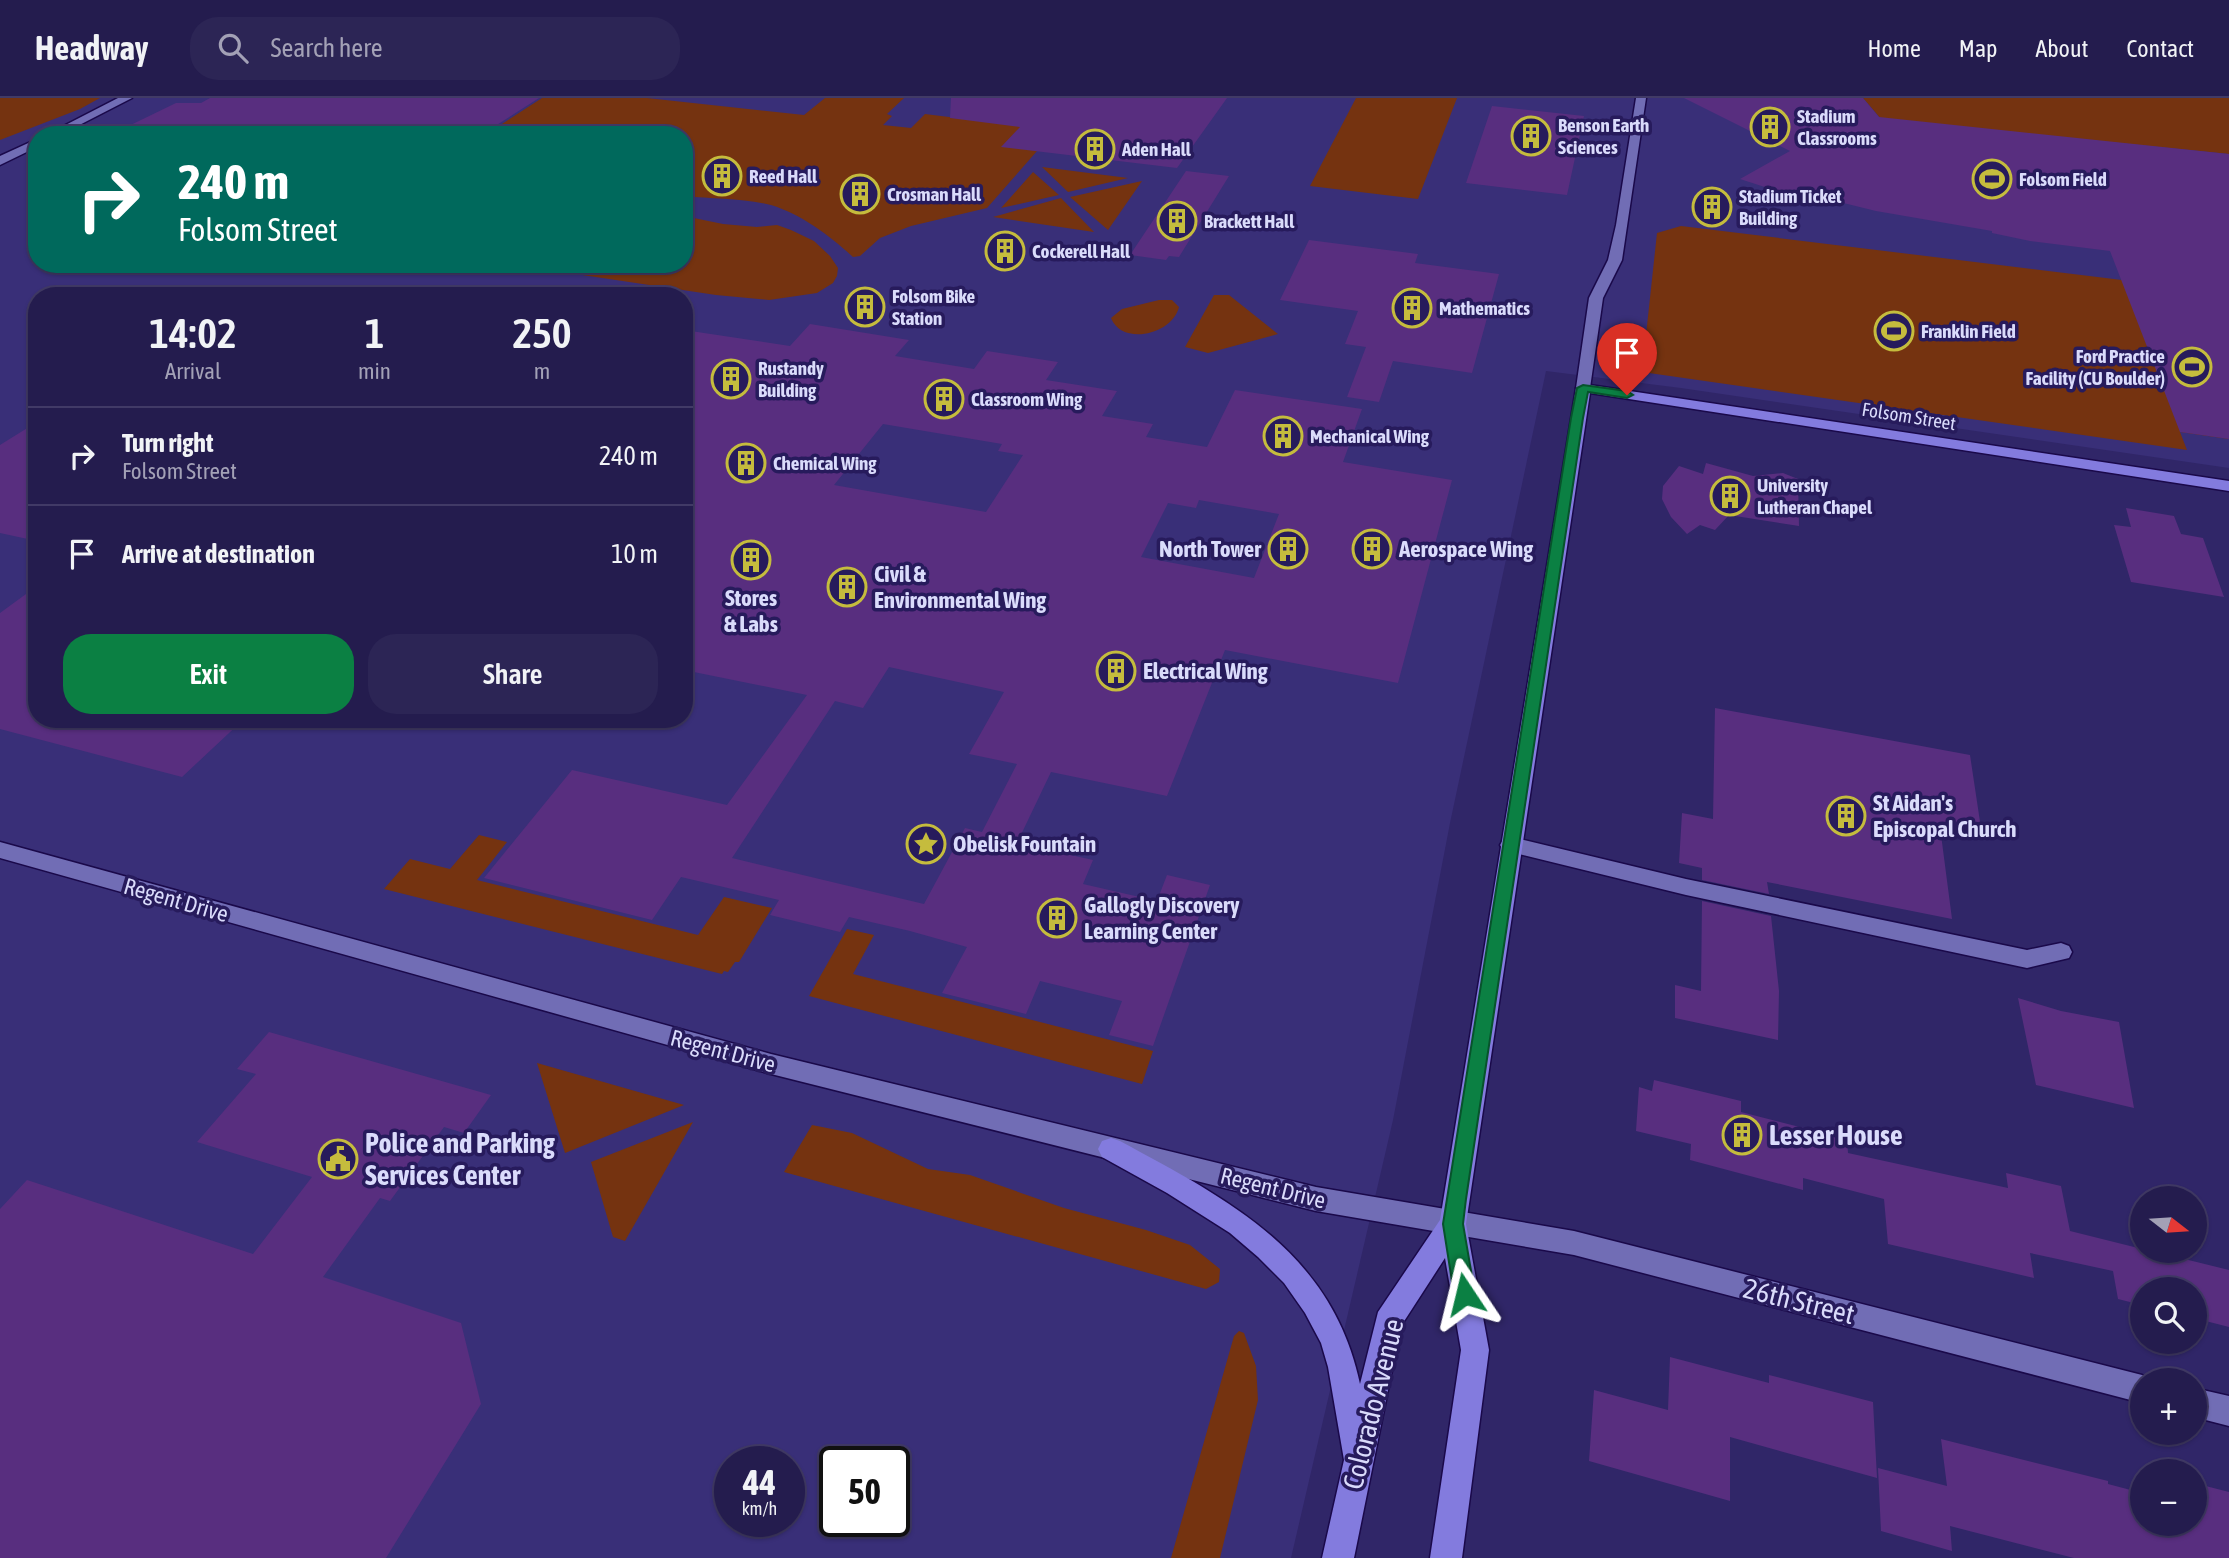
<!DOCTYPE html>
<meta charset="utf-8">
<style>
body{margin:0;font-family:"Asap Condensed",sans-serif;background:#2c2555;color:#f1f3f6;height:100vh;display:flex;flex-direction:column;font-size:26px;white-space:nowrap}
*{box-sizing:border-box;margin:0}
p{font-size:23px;color:#a3a1b6}
.icon{flex:none;width:38px;height:38px;fill:none;stroke:currentColor;stroke-width:2;stroke-linecap:round;stroke-linejoin:round}
.map{position:relative;flex:1;overflow:hidden}
.details{position:absolute;left:28px;top:189px;width:665px;height:441px;display:flex;flex-direction:column;background:#241c4e;border-radius:28px;box-shadow:0 2px 5px #0004,0 0 0 2px #413a66}
.details>*{flex:none}
.top-card{position:absolute;left:28px;top:28px;width:665px;height:147px;border-radius:28px;box-shadow:0 2px 5px #0004,0 0 0 2px #413a66;background:#00695c;color:#fff;overflow:hidden}
.needle{width:46px;rotate:107deg}
.tools{position:absolute;left:2130px;top:1088px;display:grid;gap:14px}
.tools a{display:grid;place-items:center;width:77px;height:77px;border-radius:50%;background:#241c4e;box-shadow:0 2px 5px #0004,0 0 0 2px #413a66;font-size:35px}
.speed{position:absolute;left:714px;top:1348px;display:flex;gap:14px;font-size:35px;font-weight:700;text-align:center}
.speed>*{display:grid;place-content:center;width:91px;height:91px;border-radius:50%;background:#241c4e;box-shadow:0 2px 5px #0004,0 0 0 2px #413a66;line-height:1}
.speed small{font-size:18px;font-weight:400}
.speed .limit{border:4px solid #111;border-radius:10px;background:#fff;color:#111}
.pin{position:absolute;display:grid;place-items:center;width:60px;height:60px;color:#fff;margin:-72px -30px;border-radius:50% 50% 50% 0;rotate:-45deg;box-shadow:0 0 7px #0007}
.pin .icon{rotate:45deg}
.me{position:absolute;width:77px;margin:-38px;rotate:350deg;stroke-linejoin:round;filter:drop-shadow(0 0 5px #0008)}
.turn{display:flex;align-items:center;gap:24px;height:147px;padding:0 35px;font-size:32px}
.turn .icon{width:91px;height:91px;stroke-width:2.5}
.turn b{display:block;font-size:49px;line-height:60px}
.eta{display:flex;justify-content:space-evenly;align-items:center;height:119px;text-align:center}
.eta b{font-size:42px;font-weight:600;line-height:49px}
.action{display:flex;gap:14px;margin-top:auto;padding:14px 35px}
.action a{flex:1;height:80px;border-radius:28px;background:#0b8043;color:#fff;font-size:28px;font-weight:600;line-height:80px;text-align:center}
.action a+a{background:#2c2555;color:#f1f3f6}
ul{padding:0;list-style:none}
li{display:flex;align-items:center;gap:21px;height:98px;padding:0 35px;border-top:2px solid #413a66}
li div{flex:1}
li b{display:block;font-size:26px}
li em{font-style:normal}
header{display:flex;align-items:center;gap:42px;box-sizing:border-box;height:98px;padding:0 35px;background:#241c4e;border-bottom:2px solid #413a66}
header strong{font-size:33px}
nav{display:flex;gap:38px;margin-inline-start:auto;font-size:24px}
.search{width:490px;height:63px;background:#2c2555;display:flex;align-items:center;gap:18px;box-sizing:border-box;padding:0 24px;border-radius:28px;color:#a3a1b6;font-size:26px}
.map>svg:first-child{display:block}
</style>
<header>
<strong>Headway</strong>
<div class="search"><svg class="icon" aria-label="search" viewBox="0 0 24 24"><circle cx="10" cy="10" r="6"/><path d="M15 15l6 6"/></svg>Search here</div>
<nav><a>Home</a><a>Map</a><a>About</a><a>Contact</a></nav>
</header>
<div class="map">
<svg width="2229" height="1460" viewBox="0 0 2229 1460">
<rect width="100%" height="100%" fill="#302668"/>
<path fill="#392f78" fill-rule="evenodd" d="M 0,0 L 2229,0 L 2229,370 L 1681,290 L 1546,273 L 1450,725 L 1393,1022 L 1291,1460 L 0,1460 ZM 37,37 L 684,37 L 684,166 L 37,166 ZM 37,198 L 684,198 L 684,621 L 37,621 ZM 730,1363 L 789,1363 L 789,1423 L 730,1423 ZM 835,1363 L 894,1363 L 894,1423 L 835,1423 Z"/>
<path fill="#753310" d="M 0,0 L 100,0 L 80,11 L 0,42 Z
M 542,0 L 647,0 L 804,17 L 825,0 L 904,0 L 887,16 L 892,18 L 883,27 L 911,30 L 925,16 L 957,20 L 1035,14 L 1037,53 L 987,110 L 911,128 L 880,140 L 860,158 L 853,159 C 830,138 801,116 771,107 C 743,100 713,101 684,98 L 684,37 L 485,37 Z
M 1356,0 L 1457,0 L 1418,101 L 1310,88 Z
M 1863,0 L 2229,0 L 2229,56 L 1881,21 Z
M 1042,69 L 1128,80 L 1068,94 Z
M 1033,74 L 1059,97 L 1001,110 Z
M 1142,83 L 1108,132 L 1070,99 Z
M 1061,100 L 1094,134 L 993,119 Z
M 684,118 L 723,126 L 757,129 L 777,127 L 791,132 L 814,143 L 830,158 L 838,170 L 837,178 L 833,185 L 817,195 L 769,202 L 716,197 L 509,166 L 684,166 Z
M 1681,128 L 2122,182 L 2229,341 L 2180,334 L 2187,352 L 1642,274 L 1657,135 Z
M 1214,197 L 1229,197 L 1278,236 L 1208,255 L 1185,249 Z
M 1159,202 L 1172,202 L 1179,209 C 1172,237 1122,248 1111,220 L 1122,211 Z
M 479,737 L 507,744 L 477,782 L 698,837 L 724,799 L 772,810 L 739,864 L 735,864 L 728,874 L 724,873 L 722,876 L 384,791 L 410,761 L 450,771 Z
M 847,831 L 874,837 L 853,876 L 1153,953 L 1142,986 L 809,898 Z
M 537,965 L 684,1007 L 565,1055 Z
M 693,1024 L 625,1143 L 613,1139 L 591,1064 Z
M 812,1027 L 852,1035 L 928,1071 L 970,1077 L 1064,1110 L 1146,1132 L 1190,1147 L 1220,1171 L 1219,1184 L 1206,1191 L 784,1074 Z
M 1239,1233 L 1244,1235 L 1256,1268 L 1258,1302 L 1220,1460 L 1171,1460 L 1234,1238 Z"/>
<path fill="#582e7f" fill-rule="evenodd" d="M 210,0 L 539,0 L 481,37 L 110,37 L 176,5 L 201,5 Z
M 951,0 L 1227,0 L 1177,70 L 1001,49 L 1020,29 L 950,20 Z
M 1684,0 L 1863,0 L 1879,19 L 2229,56 L 2229,341 L 2180,334 L 2110,153 L 2030,143 L 1992,135 L 1992,133 L 1876,113 L 1815,98 L 1808,103 L 1740,81 L 1790,53 Z
M 1492,8 L 1584,18 L 1567,97 L 1466,85 Z
M 1186,73 L 1229,78 L 1179,159 L 1169,158 L 1166,162 L 1130,157 Z
M 1309,142 L 1418,156 L 1415,165 L 1499,176 L 1472,275 L 1393,263 L 1379,304 L 1347,299 L 1366,249 L 1345,246 L 1358,213 L 1280,202 Z
M 810,226 L 909,242 L 895,258 L 974,271 L 987,253 L 1058,264 L 1046,282 L 1117,293 L 1102,318 L 1153,326 L 1146,339 L 1207,349 L 1235,292 L 1362,311 L 1343,364 L 1452,382 L 1398,585 L 1225,552 L 1167,698 L 1051,674 L 1017,745 L 1093,762 L 1083,786 L 1157,803 L 1167,777 L 1210,787 L 1153,948 L 1109,937 L 1122,903 L 1040,883 L 1026,916 L 942,895 L 967,849 L 910,833 L 849,819 L 840,834 L 770,817 L 779,802 L 681,779 L 652,822 L 484,780 L 572,672 L 727,707 L 807,597 L 684,572 L 684,232 L 790,248 ZM 883,326 L 1002,346 L 998,353 L 1023,357 L 986,414 L 834,387 ZM 1199,402 L 1279,416 L 1254,480 L 1141,459 L 1168,405 L 1196,410 ZM 889,569 L 1004,594 L 969,656 L 1017,666 L 982,734 L 965,730 L 924,806 L 732,760 L 835,603 L 863,610 Z
M 37,324 L 37,443 L 0,435 L 0,347 Z
M 1706,365 L 1753,378 L 1783,375 L 1798,381 L 1799,428 L 1729,417 L 1715,432 L 1700,427 L 1687,436 L 1671,419 L 1662,401 L 1663,388 L 1679,368 L 1703,376 Z
M 2126,410 L 2174,418 L 2181,436 L 2203,440 L 2224,499 L 2131,484 L 2114,427 L 2131,429 Z
M 37,488 L 37,621 L 244,621 L 182,679 L 0,631 L 0,515 Z
M 1715,610 L 1970,657 L 1982,737 L 1940,729 L 1952,821 L 1767,784 L 1769,796 L 1702,782 L 1702,770 L 1679,765 L 1682,715 L 1713,721 Z
M 1702,803 L 1771,818 L 1779,893 L 1778,942 L 1675,920 L 1675,887 L 1701,893 Z
M 2018,900 L 2061,913 L 2119,924 L 2134,1010 L 2036,987 Z
M 269,934 L 491,997 L 464,1035 L 444,1029 L 390,1103 L 380,1100 L 323,1179 L 461,1225 L 481,1306 L 386,1460 L 0,1460 L 0,1111 L 27,1082 L 253,1156 L 312,1079 L 197,1044 L 256,976 L 237,971 Z
M 1654,982 L 1741,1003 L 1741,1014 L 1847,1041 L 1848,1055 L 2008,1090 L 2006,1075 L 2061,1088 L 2070,1133 L 2142,1151 L 2142,1153 L 2152,1153 L 2229,1172 L 2229,1229 L 2194,1220 L 2194,1192 L 2142,1192 L 2142,1207 L 2118,1201 L 2113,1173 L 2030,1155 L 2034,1180 L 1888,1146 L 1884,1101 L 1803,1080 L 1803,1092 L 1690,1062 L 1691,1046 L 1636,1033 L 1639,989 L 1652,993 Z
M 1670,1259 L 1769,1285 L 1769,1277 L 1873,1304 L 1877,1380 L 1730,1339 L 1730,1403 L 1589,1363 L 1594,1292 L 1668,1312 Z
M 1941,1341 L 2108,1383 L 2108,1386 L 2142,1395 L 2142,1426 L 2194,1426 L 2194,1385 L 2229,1394 L 2229,1460 L 2074,1460 L 1950,1428 L 1952,1453 L 1881,1433 L 1878,1370 L 1947,1388 Z"/>
<g fill="none" stroke-linecap="round" stroke-linejoin="round">
<defs>
<path id="minor" d="M 118,0 L 132,0 L 60,37 L 46,37 Z
M 1636,0 L 1646,0 L 1622,162 L 1603,200 L 1590,290 L 1583,294 L 1576,290 L 1589,200 L 1608,162 L 1616,127 Z
M 37,41 L 37,49 L 0,67 L 0,58 Z
M 1511,739 L 1686,781 L 2027,852 L 2061,845 L 2069,848 L 2072,854 L 2069,860 L 2027,870 L 1686,797 L 1503,752 L 1500,747 L 1503,742 Z
M 0,744 L 771,956 L 1316,1089 L 1574,1133 L 2142,1277 L 2153,1283 L 2142,1283 L 2142,1305 L 1574,1157 L 1316,1113 L 771,976 L 0,760 Z
M 2194,1290 L 2229,1298 L 2229,1328 L 2194,1319 Z"/>
<path id="major" d="M 1583,286 L 2229,383 L 2229,393 L 1590,295 L 1466,1126 L 1489,1252 L 1462,1460 L 1430,1460 L 1461,1252 L 1445,1160 L 1401,1228 L 1354,1460 L 1322,1460 L 1344,1362 L 1328,1269 L 1321,1245 L 1305,1215 L 1284,1185 L 1258,1159 L 1230,1135 L 1167,1095 L 1102,1059 L 1098,1051 L 1102,1043 L 1111,1040 L 1120,1043 C 1229,1102 1332,1154 1360,1286 L 1378,1214 L 1440,1122 L 1576,290 Z"/>
</defs>
<use href="#minor" stroke="#1a094a" stroke-width="3"/>
<use href="#major" stroke="#1a094a" stroke-width="3"/>
<use href="#minor" fill="#716db5" fill-rule="evenodd"/>
<use href="#major" fill="#837bde" fill-rule="evenodd"/>
</g>
<path fill="#0b8043" stroke="#07532c" stroke-width="2" d="M 1583,287 L 1627,293 L 1633,297 L 1627,300 L 1588,294 L 1583,320 L 1466,1101 L 1463,1126 L 1475,1196 L 1472,1203 L 1465,1206 L 1457,1203 L 1454,1196 L 1443,1126 L 1571,320 L 1577,290 Z"/>
<defs>
<symbol id="building-ring" viewBox="-11 -11 22 22"><circle r="9.5" fill="#271b5c" stroke="#c5bc3d" stroke-width="1.5"/><path d="M-4-6H4V6H1V3H-1V6H-4ZM-2.5-4.3h1.7v1.8h-1.7ZM.8-4.3h1.7v1.8H.8ZM-2.5-1h1.7V.8h-1.7ZM.8-1h1.7V.8H.8Z" fill="#c5bc3d"/></symbol>
<symbol id="stadium-ring" viewBox="-11 -11 22 22"><circle r="9.5" fill="#271b5c" stroke="#c5bc3d" stroke-width="1.5"/><path d="M0-5a6.5 5 0 1 0 0 10a6.5 5 0 1 0 0-10ZM-3.5-1.8h7v3.6h-7Z" fill="#c5bc3d"/></symbol>
<symbol id="sight-ring" viewBox="-11 -11 22 22"><circle r="9.5" fill="#271b5c" stroke="#c5bc3d" stroke-width="1.5"/><path d="M0-6L1.8-2.2L6-1.7L2.9 1.2L3.7 5.4L0 3.3L-3.7 5.4L-2.9 1.2L-6-1.7L-1.8-2.2Z" fill="#c5bc3d"/></symbol>
<symbol id="civic-ring" viewBox="-11 -11 22 22"><circle r="9.5" fill="#271b5c" stroke="#c5bc3d" stroke-width="1.5"/><path d="M-.6-6.5H3V-4.5H.6V-3L4-1V1h2V6H-6V1h2V-1L-.6-3ZM-1.2 2.5V6h2.4V2.5Z" fill="#c5bc3d"/></symbol>
</defs>
<g fill-rule="evenodd">
<use href="#building-ring" x="1748" y="7" width="44" height="44"/>
<use href="#building-ring" x="1509" y="16" width="44" height="44"/>
<use href="#building-ring" x="1073" y="29" width="44" height="44"/>
<use href="#building-ring" x="700" y="56" width="44" height="44"/>
<use href="#stadium-ring" x="1970" y="59" width="44" height="44"/>
<use href="#building-ring" x="838" y="74" width="44" height="44"/>
<use href="#building-ring" x="1690" y="87" width="44" height="44"/>
<use href="#building-ring" x="1155" y="101" width="44" height="44"/>
<use href="#building-ring" x="983" y="131" width="44" height="44"/>
<use href="#building-ring" x="843" y="187" width="44" height="44"/>
<use href="#building-ring" x="1390" y="188" width="44" height="44"/>
<use href="#stadium-ring" x="1872" y="211" width="44" height="44"/>
<use href="#stadium-ring" x="2170" y="247" width="44" height="44"/>
<use href="#building-ring" x="709" y="259" width="44" height="44"/>
<use href="#building-ring" x="922" y="279" width="44" height="44"/>
<use href="#building-ring" x="1261" y="316" width="44" height="44"/>
<use href="#building-ring" x="724" y="343" width="44" height="44"/>
<use href="#building-ring" x="1708" y="376" width="44" height="44"/>
<use href="#building-ring" x="1266" y="429" width="44" height="44"/>
<use href="#building-ring" x="1350" y="429" width="44" height="44"/>
<use href="#building-ring" x="729" y="440" width="44" height="44"/>
<use href="#building-ring" x="825" y="467" width="44" height="44"/>
<use href="#building-ring" x="1094" y="551" width="44" height="44"/>
<use href="#building-ring" x="1824" y="696" width="44" height="44"/>
<use href="#sight-ring" x="904" y="724" width="44" height="44"/>
<use href="#building-ring" x="1035" y="798" width="44" height="44"/>
<use href="#building-ring" x="1720" y="1015" width="44" height="44"/>
<use href="#civic-ring" x="316" y="1039" width="44" height="44"/>
</g>
<g text-anchor="middle" dominant-baseline="central" stroke-width="7" stroke-linejoin="round" paint-order="stroke">
<g font-size="19" font-weight="bold" fill="#dadbfb" stroke="#271b5c" text-anchor="start">
<text x="1797" y="18">Stadium<tspan x="1797" dy="22">Classrooms</tspan></text>
<text x="1558" y="27">Benson Earth<tspan x="1558" dy="22">Sciences</tspan></text>
<text x="1122" y="51">Aden Hall</text>
<text x="749" y="78">Reed Hall</text>
<text x="2019" y="81">Folsom Field</text>
<text x="887" y="96">Crosman Hall</text>
<text x="1739" y="98">Stadium Ticket<tspan x="1739" dy="22">Building</tspan></text>
<text x="1204" y="123">Brackett Hall</text>
<text x="1032" y="153">Cockerell Hall</text>
<text x="892" y="198">Folsom Bike<tspan x="892" dy="22">Station</tspan></text>
<text x="1439" y="210">Mathematics</text>
<text x="1921" y="233">Franklin Field</text>
<text x="2165" y="258" text-anchor="end">Ford Practice<tspan x="2165" dy="22">Facility (CU Boulder)</tspan></text>
<text x="758" y="270">Rustandy<tspan x="758" dy="22">Building</tspan></text>
<text x="971" y="301">Classroom Wing</text>
<text x="1310" y="338">Mechanical Wing</text>
<text x="773" y="365">Chemical Wing</text>
<text x="1757" y="387">University<tspan x="1757" dy="22">Lutheran Chapel</tspan></text>
</g>
<g font-size="19" fill="#dadbfb" stroke="#271b5c">
<text transform="translate(1909 318) rotate(9)">Folsom Street</text>
</g>
<g font-size="23" font-weight="bold" fill="#dadbfb" stroke="#271b5c" text-anchor="start">
<text x="1261" y="451" text-anchor="end">North Tower</text>
<text x="1399" y="451">Aerospace Wing</text>
<text x="874" y="476">Civil &amp;<tspan x="874" dy="26">Environmental Wing</tspan></text>
<text x="751" y="500" text-anchor="middle">Stores<tspan x="751" dy="26">&amp; Labs</tspan></text>
<text x="1143" y="573">Electrical Wing</text>
<text x="1873" y="705">St Aidan's<tspan x="1873" dy="26">Episcopal Church</tspan></text>
<text x="953" y="746">Obelisk Fountain</text>
<text x="1084" y="807">Gallogly Discovery<tspan x="1084" dy="26">Learning Center</tspan></text>
</g>
<g font-size="23" fill="#dadbfb" stroke="#271b5c">
<text transform="translate(176 802) rotate(16)">Regent Drive</text>
<text transform="translate(723 953) rotate(15)">Regent Drive</text>
<text transform="translate(1273 1090) rotate(14)">Regent Drive</text>
</g>
<g font-size="28" font-weight="bold" fill="#dadbfb" stroke="#271b5c" text-anchor="start">
<text x="1769" y="1037">Lesser House</text>
<text x="365" y="1045">Police and Parking<tspan x="365" dy="32">Services Center</tspan></text>
</g>
<g font-size="28" fill="#dadbfb" stroke="#271b5c">
<text transform="translate(1799 1203) rotate(14)">26th Street</text>
<text transform="translate(1373 1306) rotate(-76)">Colorado Avenue</text>
</g>
</g>
</svg>
<div class="tools">
<a><svg class="needle" viewBox="-14 -14 28 28"><path d="M0-13l5 13h-10z" fill="#e53935"/><path d="M0 13l5-13h-10z" fill="#a3a1b6"/></svg></a>
<a><svg class="icon" aria-label="search" viewBox="0 0 24 24"><circle cx="10" cy="10" r="6"/><path d="M15 15l6 6"/></svg></a>
<a>+</a>
<a>−</a>
</div>
<div class="speed"><div>44<small>km/h</small></div><div class="limit">50</div></div>
<div class="pin" style="left:1627px;top:297px;background:#d93025"><svg class="icon" aria-label="arrive" viewBox="0 0 24 24"><path d="M6 21V4h12l-3 4 3 4H6"/></svg></div>
<svg class="me" style="left:1465px;top:1196px" viewBox="-20 -20 40 40"><path d="M0-17L14 15 0 8-14 15z" fill="#0b8043" stroke="#fff" stroke-width="4"/></svg>
<div class="top-card">
<div class="turn"><svg class="icon" aria-label="right" viewBox="0 0 24 24"><path d="M7 20v-9h11M14 6l5 5-5 5"/></svg><div><b>240 m</b>Folsom Street</div></div>
</div>
<section class="details">
<div class="eta">
<div><b>14:02</b><p>Arrival</p></div>
<div><b>1</b><p>min</p></div>
<div><b>250</b><p>m</p></div>
</div>
<ul>
<li><svg class="icon" aria-label="right" viewBox="0 0 24 24"><path d="M7 20v-9h11M14 6l5 5-5 5"/></svg><div><b>Turn right</b><p>Folsom Street</p></div><em>240 m</em></li>
<li><svg class="icon" aria-label="arrive" viewBox="0 0 24 24"><path d="M6 21V4h12l-3 4 3 4H6"/></svg><div><b>Arrive at destination</b></div><em>10 m</em></li>
</ul>
<div class="action"><a>Exit</a><a>Share</a></div>
</section>
</div>
